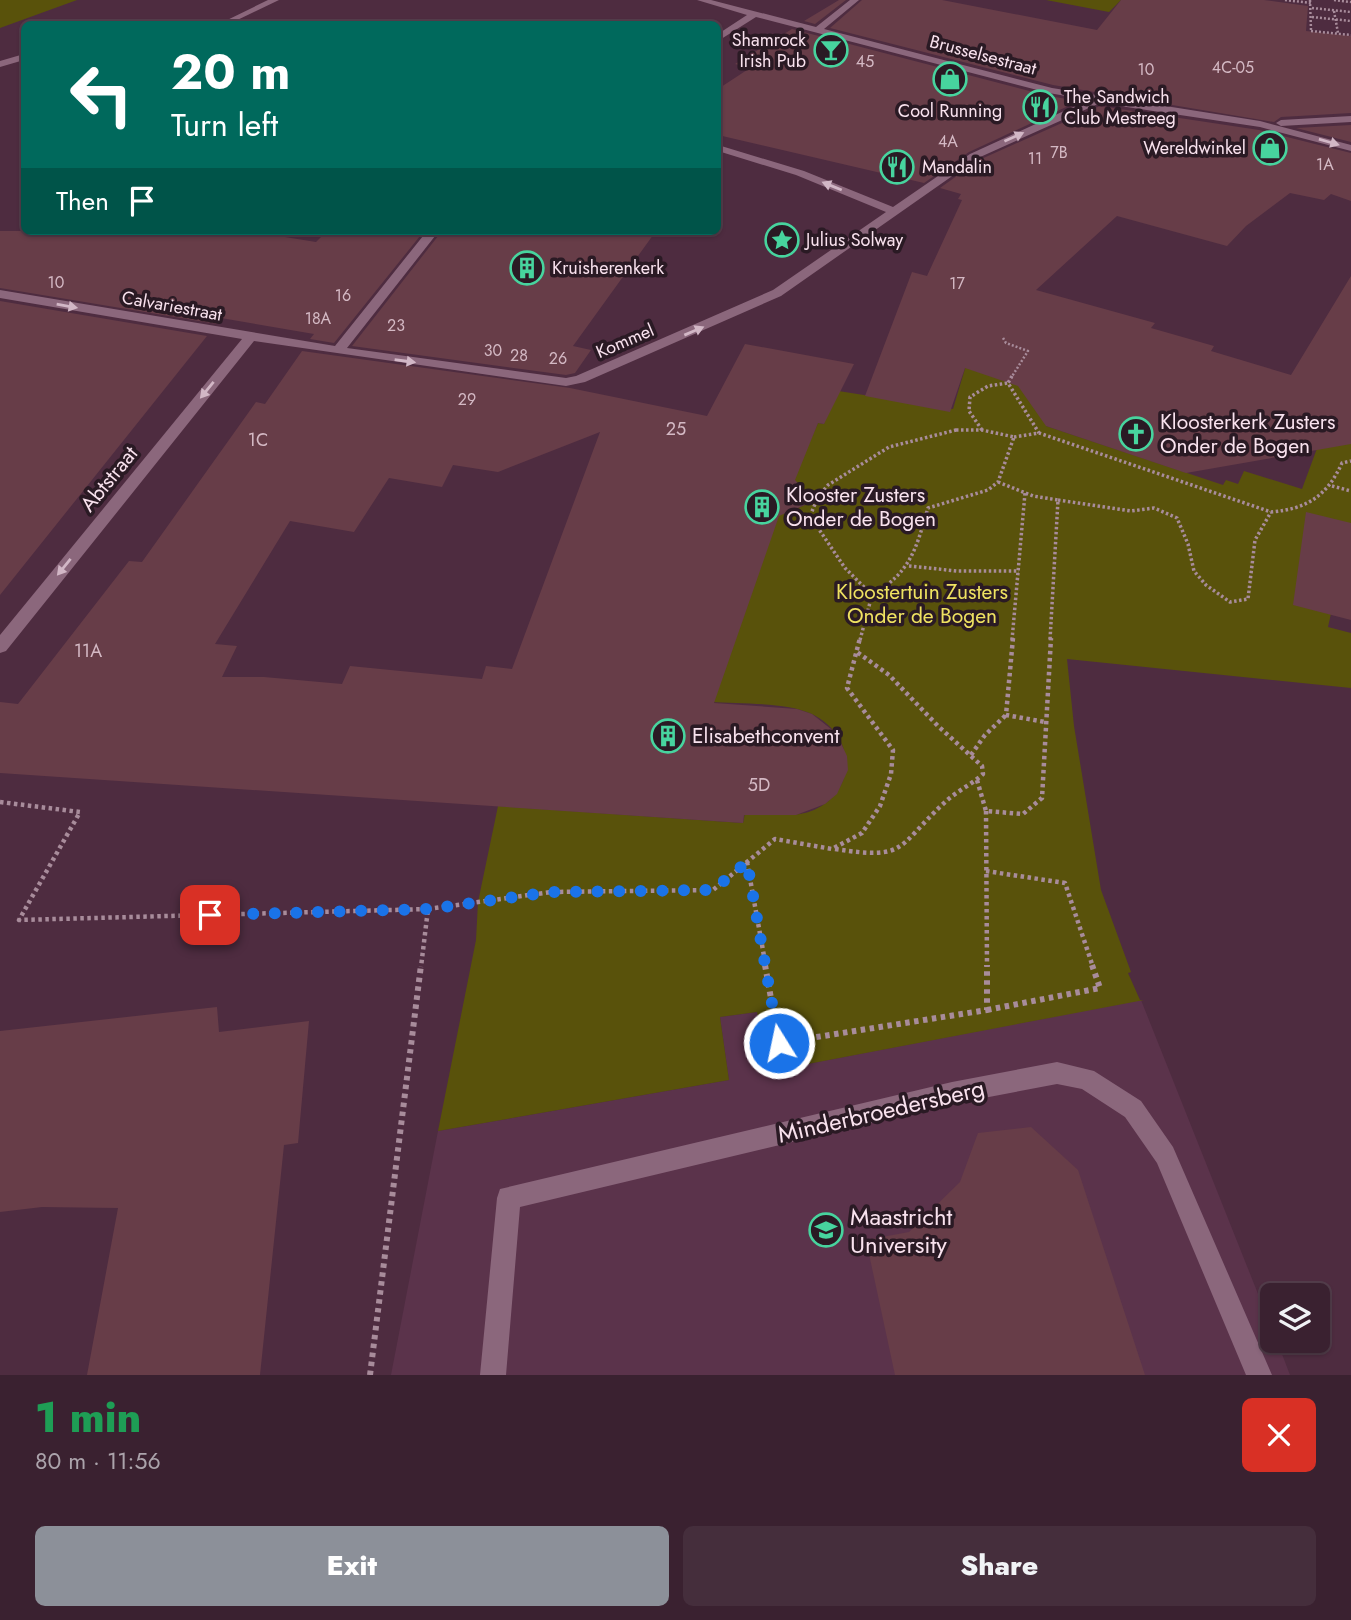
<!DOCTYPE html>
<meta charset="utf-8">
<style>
body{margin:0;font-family:Jost,sans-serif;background:#452e3c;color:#f1f3f6;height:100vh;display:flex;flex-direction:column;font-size:26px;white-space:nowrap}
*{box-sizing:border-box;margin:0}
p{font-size:23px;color:#aba3ab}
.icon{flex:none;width:38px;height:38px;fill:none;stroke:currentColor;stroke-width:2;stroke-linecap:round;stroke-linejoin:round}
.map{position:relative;height:1375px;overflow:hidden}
.sheet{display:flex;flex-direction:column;background:#3a2130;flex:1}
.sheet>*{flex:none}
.hud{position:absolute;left:21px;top:21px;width:700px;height:214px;border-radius:10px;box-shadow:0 2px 5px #0004,0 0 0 2px #543e4c;background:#00695c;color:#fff;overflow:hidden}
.tools{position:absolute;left:1260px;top:1283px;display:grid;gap:14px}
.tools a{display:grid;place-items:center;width:70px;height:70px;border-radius:10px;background:#3a2130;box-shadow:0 2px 5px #0004,0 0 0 2px #543e4c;font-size:35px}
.pin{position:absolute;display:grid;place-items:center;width:60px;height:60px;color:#fff;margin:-30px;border-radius:14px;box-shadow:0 4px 10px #0006}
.me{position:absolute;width:77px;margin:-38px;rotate:350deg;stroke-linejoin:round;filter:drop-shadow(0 0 5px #0008)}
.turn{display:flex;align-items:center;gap:24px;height:147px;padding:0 35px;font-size:32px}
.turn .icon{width:91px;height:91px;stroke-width:2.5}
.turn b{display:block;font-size:49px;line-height:60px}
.then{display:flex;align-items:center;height:66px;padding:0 35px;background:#0003;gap:14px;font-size:26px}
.round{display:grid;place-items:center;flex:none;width:74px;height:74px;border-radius:10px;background:#452e3c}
.summary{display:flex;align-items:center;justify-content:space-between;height:119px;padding:0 35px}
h1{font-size:42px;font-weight:800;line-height:52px;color:#1e9e55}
.button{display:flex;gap:14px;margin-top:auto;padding:14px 35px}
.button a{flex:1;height:80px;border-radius:10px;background:#8c9099;color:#fff;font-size:28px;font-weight:800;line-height:80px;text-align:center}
.button a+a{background:#452e3c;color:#f1f3f6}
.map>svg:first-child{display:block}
</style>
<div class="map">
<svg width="1351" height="1375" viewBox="0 0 1351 1375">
<rect width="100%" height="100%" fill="#4e2c40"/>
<path fill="#5b334b" d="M 1141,1000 L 1272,1329 L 1272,1340 L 1277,1341 L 1290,1375 L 391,1375 L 438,1131 L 729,1080 L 720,1017 L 757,1012 L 771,1071 Z"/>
<path fill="#59520b" d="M 0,0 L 77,0 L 0,28 Z
M 1046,0 L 1121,0 L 1109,12 Z
M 977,328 L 1048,350 L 1046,426 L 1223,485 L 1226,480 L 1238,484 L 1244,471 L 1302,489 L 1319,443 L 1351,440 L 1351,523 L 1328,627 L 1351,633 L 1351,688 L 1067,659 L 1074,726 L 1101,890 L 1131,972 L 1128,973 L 1140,1000 L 1144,1000 L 771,1071 L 757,1012 L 720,1017 L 729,1080 L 438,1131 L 476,940 L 478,902 L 498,806 L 743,823 L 745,813 C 767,813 793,819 814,810 C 859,789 855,735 812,714 C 786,702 740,704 711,702 L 781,509 L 791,511 L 805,505 L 808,495 L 791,484 L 818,423 L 824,424 L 832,390 L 953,409 Z"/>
<path fill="#673d48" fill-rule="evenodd" d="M 839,0 L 846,0 L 815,24 L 804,21 Z
M 862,0 L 942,0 L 1097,30 L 1121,0 L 1264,0 L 1308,6 L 1306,31 L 1351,36 L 1351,113 L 1281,117 L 1274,122 L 1053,85 L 830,28 Z
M 792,29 L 1049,96 L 1079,101 L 969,152 L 924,183 L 718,135 L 718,89 L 750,68 L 735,64 Z
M 1100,106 L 1259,130 L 1351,153 L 1351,201 L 1331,194 L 1324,200 L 1290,193 L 1246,226 L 1227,246 L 1117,216 L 1036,290 L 1155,323 L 1151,328 L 1214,346 L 1211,351 L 1291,375 L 1351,276 L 1351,444 L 1186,473 L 1046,426 L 1018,386 L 965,368 L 950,412 L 865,396 L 912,272 L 927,276 L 962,200 L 958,199 L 961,194 L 940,188 L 979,160 Z
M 1351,125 L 1351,142 L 1296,128 Z
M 0,231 L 247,231 L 316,242 L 327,231 L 424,231 L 334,343 L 310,339 L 314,334 L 221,318 L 217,324 L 0,288 Z
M 442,231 L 656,231 L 573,346 L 591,350 L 575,373 L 566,375 L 352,346 Z
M 0,301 L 207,336 L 0,595 Z
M 745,344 L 854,364 L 824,424 L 818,423 L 795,480 L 814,501 L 779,516 L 714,703 L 797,709 L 812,714 L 836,733 L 847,756 L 848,770 L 837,794 L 825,804 L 796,815 L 744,815 L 743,823 L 0,773 L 0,702 L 18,704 L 129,561 L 142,562 L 256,402 L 265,404 L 302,351 L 570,388 L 707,416 ZM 600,432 L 512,669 L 486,666 L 482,679 L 350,666 L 342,684 L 264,677 L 222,677 L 237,646 L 215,644 L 290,521 L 354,532 L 389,478 L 442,487 L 453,465 L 498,472 Z
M 1306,512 L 1351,523 L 1351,620 L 1293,605 Z
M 217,1007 L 219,1032 L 309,1021 L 298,1143 L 284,1145 L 260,1375 L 87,1375 L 118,1208 L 42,1207 L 0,1212 L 0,1031 Z
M 1031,1127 L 1078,1170 L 1145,1375 L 895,1375 L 866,1240 L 909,1232 L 960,1182 L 978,1133 Z"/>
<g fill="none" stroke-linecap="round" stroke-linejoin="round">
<path stroke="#a88c9b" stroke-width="2.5" stroke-dasharray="2 2" stroke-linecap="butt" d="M 1285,0 L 1311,3
M 1310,0 L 1311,30
M 1334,0 L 1351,2
M 1312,8 L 1351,12
M 1334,11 L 1338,33
M 1312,17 L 1351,21
M 1311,31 L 1351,35
M 1003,338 L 1006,343 L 1028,351 L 1011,378"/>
<path stroke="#a88c9b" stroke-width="3.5" stroke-dasharray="2.5 2.5" stroke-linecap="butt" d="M 1012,376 L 1008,383 L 1039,433
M 956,430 L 982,430 L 1014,437 L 998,482 L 988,490 L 928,508 C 916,549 911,572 872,595 L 845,568 L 810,516 L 818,497 L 828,485 L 889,447 Z
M 982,430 L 969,411 L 970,397 L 988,386 L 1008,383
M 1014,437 L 1039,433 L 1271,512 C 1307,509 1327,496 1342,463 L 1351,461
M 998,482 L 1033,496 L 1058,500 L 1050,640
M 1332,486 L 1351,491
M 1058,500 L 1131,511 L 1154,508 L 1177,518 L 1188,544 L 1194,571 L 1206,585 L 1230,602 L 1248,599 L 1255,540 L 1271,512
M 909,566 L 957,571 L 1019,571
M 860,640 L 872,595
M 1012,640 L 1025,493"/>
<path stroke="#a88c9b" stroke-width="4.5" stroke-dasharray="3.5 3.5" stroke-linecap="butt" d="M 1013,638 L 1006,715 L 1045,722
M 971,755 L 985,735 L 1006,715
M 977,780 L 986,811 L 1023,814 L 1042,798 L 1051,638
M 0,802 L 80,812 L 19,920 L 428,909 L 421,967
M 986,811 L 987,967
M 835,849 C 907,860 896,848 943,804 C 955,792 971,785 983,774 L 982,766 L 938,726 L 889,675 L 857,652
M 747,862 L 766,967
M 986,871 L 1065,883 L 1093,967
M 428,909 L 551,892 L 713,890 L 775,839 L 832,849 L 862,833 L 880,806 L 891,774 L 893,750 L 847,688 L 860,638"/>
<path stroke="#a88c9b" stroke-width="6" stroke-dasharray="4.5 4.5" stroke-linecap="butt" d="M 765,965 L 779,1043 L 987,1010 L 987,965
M 987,1010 L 1100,988 L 1092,965
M 370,1375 L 421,965"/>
<path fill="#8b677c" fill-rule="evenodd" d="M 268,0 L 279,0 L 229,24 L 219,24 Z
M 697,0 L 711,0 L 816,27 L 850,0 L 859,0 L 824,29 L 1052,88 L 1260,121 L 1351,145 L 1351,151 L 1260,127 L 1100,103 L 978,158 L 781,296 L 585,382 L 566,386 L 254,341 L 6,651 L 0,653 L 0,635 L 242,339 L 0,298 L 0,290 L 335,346 L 427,231 L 439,231 L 347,348 L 566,378 L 576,376 L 773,290 L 886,212 L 796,175 L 718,151 L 718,145 L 804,171 L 893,207 L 970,154 L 1088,100 L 1049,93 L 756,17 L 718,41 L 718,34 L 747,15 Z
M 24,54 L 24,60 L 0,67 L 0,61 Z
M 1351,116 L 1351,122 L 1281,126 L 1276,123 L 1281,120 Z
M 1057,1062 L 1094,1071 L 1141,1101 L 1173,1147 L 1272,1375 L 1246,1375 L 1157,1163 L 1125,1117 L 1082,1089 L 1057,1084 L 952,1104 L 520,1207 L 506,1375 L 480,1375 L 497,1198 L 500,1189 L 952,1082 Z"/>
</g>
<defs><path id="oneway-solid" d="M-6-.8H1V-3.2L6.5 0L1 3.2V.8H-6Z" transform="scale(1.75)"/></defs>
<g fill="#d2b7c6">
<use href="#oneway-solid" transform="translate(1014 137) rotate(-24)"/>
<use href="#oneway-solid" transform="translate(1329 142) rotate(16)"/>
<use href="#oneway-solid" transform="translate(832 186) rotate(-158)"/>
<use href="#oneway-solid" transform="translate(67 306) rotate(10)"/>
<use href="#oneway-solid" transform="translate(694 331) rotate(-23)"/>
<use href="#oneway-solid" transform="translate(405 361) rotate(8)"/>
<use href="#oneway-solid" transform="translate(207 390) rotate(129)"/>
<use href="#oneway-solid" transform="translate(64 567) rotate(129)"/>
</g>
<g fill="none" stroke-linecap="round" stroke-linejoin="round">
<path stroke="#1a73e8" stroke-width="12" stroke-dasharray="0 21.6" d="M 210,915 L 429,909 L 551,892 L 713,890 L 747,862 L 779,1043"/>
</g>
<defs>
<symbol id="bar-ring" viewBox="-11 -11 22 22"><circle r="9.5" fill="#2a1a24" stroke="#47d49e" stroke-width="1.5"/><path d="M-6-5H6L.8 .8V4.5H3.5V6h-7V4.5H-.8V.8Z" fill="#47d49e"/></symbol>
<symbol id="shop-ring" viewBox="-11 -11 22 22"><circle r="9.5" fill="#2a1a24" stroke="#47d49e" stroke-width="1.5"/><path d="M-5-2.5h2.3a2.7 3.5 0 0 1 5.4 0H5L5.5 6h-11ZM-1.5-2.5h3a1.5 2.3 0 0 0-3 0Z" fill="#47d49e"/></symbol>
<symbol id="restaurant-ring" viewBox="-11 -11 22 22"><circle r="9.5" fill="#2a1a24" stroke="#47d49e" stroke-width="1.5"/><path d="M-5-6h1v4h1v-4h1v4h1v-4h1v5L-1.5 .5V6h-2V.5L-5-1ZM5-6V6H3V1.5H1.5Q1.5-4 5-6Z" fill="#47d49e"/></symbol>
<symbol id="sight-ring" viewBox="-11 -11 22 22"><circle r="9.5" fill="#2a1a24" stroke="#47d49e" stroke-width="1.5"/><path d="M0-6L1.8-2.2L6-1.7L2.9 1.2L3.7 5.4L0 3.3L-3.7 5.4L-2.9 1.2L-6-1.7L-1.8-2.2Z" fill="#47d49e"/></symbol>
<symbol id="building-ring" viewBox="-11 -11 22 22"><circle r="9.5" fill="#2a1a24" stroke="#47d49e" stroke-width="1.5"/><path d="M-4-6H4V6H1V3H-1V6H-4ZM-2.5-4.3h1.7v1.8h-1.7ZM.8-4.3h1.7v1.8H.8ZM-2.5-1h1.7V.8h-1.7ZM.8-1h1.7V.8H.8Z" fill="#47d49e"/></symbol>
<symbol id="church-ring" viewBox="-11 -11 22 22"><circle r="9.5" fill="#2a1a24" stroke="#47d49e" stroke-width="1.5"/><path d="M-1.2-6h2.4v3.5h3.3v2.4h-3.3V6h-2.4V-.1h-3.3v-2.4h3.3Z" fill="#47d49e"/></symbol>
<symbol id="university-ring" viewBox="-11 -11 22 22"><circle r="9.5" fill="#2a1a24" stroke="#47d49e" stroke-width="1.5"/><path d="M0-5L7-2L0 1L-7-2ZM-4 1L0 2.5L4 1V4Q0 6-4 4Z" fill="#47d49e"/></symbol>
</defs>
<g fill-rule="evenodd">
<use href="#bar-ring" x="812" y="31" width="38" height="38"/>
<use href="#shop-ring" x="931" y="60" width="38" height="38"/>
<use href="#restaurant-ring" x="1021" y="88" width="38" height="38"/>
<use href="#shop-ring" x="1251" y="129" width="38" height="38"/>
<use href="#restaurant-ring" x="878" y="148" width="38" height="38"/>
<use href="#sight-ring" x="763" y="221" width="38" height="38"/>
<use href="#building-ring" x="508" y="249" width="38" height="38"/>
<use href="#church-ring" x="1117" y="415" width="38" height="38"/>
<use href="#building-ring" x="743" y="488" width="38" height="38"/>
<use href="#building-ring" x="649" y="717" width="38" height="38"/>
<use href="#university-ring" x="807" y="1211" width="38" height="38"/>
</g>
<g text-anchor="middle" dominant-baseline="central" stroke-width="7" stroke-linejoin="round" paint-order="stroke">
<g font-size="16" fill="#d4b9c4">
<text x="865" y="61">45</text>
<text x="1233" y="67">4C-05</text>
<text x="1146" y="69">10</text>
<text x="948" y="141">4A</text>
<text x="1059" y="152">7B</text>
<text x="1035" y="158">11</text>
<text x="1325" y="164">1A</text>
<text x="56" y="282">10</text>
<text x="957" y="283">17</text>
<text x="343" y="295">16</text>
<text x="318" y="318">18A</text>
<text x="396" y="325">23</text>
<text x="493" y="350">30</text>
<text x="519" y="355">28</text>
<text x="558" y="358">26</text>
<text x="467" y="399">29</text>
</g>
<g font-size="18" fill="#f9e2ee" stroke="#2a1a24" text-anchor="start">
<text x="806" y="40" text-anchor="end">Shamrock<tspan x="806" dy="21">Irish Pub</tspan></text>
<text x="1064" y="97">The Sandwich<tspan x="1064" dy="21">Club Mestreeg</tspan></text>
<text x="950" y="111" text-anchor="middle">Cool Running</text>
<text x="1246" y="148" text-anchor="end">Wereldwinkel</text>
<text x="922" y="167">Mandalin</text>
<text x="806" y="240">Julius Solway</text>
<text x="552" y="268">Kruisherenkerk</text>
</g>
<g font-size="18" fill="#f9e2ee" stroke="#2a1a24">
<text transform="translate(983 55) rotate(15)">Brusselsestraat</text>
<text transform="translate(172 306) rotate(10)">Calvariestraat</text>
<text transform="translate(625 341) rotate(-23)">Kommel</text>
</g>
<g font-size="18" fill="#d4b9c4">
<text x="676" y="429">25</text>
<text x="258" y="440">1C</text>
<text x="88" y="651">11A</text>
<text x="759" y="785">5D</text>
</g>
<g font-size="21" fill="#f9e2ee" stroke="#2a1a24" text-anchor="start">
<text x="1160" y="422">Kloosterkerk Zusters<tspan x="1160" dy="24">Onder de Bogen</tspan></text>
<text x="786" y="495">Klooster Zusters<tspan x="786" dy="24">Onder de Bogen</tspan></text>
<text x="692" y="736">Elisabethconvent</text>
</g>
<g font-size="21" fill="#f9e2ee" stroke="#2a1a24">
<text transform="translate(109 479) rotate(-51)">Abtstraat</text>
</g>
<g font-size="21" fill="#efe261" stroke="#2a1a24">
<text x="922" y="592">Kloostertuin Zusters<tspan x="922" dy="24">Onder de Bogen</tspan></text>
</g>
<g font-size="24" fill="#f9e2ee" stroke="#2a1a24">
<text transform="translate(881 1111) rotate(-13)">Minderbroedersberg</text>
</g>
<g font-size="24" fill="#f9e2ee" stroke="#2a1a24" text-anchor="start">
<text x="850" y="1216">Maastricht<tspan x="850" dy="28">University</tspan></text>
</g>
</g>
</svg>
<div class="tools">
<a><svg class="icon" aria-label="layers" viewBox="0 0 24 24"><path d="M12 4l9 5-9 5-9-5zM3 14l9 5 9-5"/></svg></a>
</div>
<div class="pin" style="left:210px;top:915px;background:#d93025"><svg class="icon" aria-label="arrive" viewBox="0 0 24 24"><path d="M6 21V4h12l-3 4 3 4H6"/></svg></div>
<svg class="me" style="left:779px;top:1043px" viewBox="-20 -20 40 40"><circle r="17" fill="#1a73e8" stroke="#fff" stroke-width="3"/><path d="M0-11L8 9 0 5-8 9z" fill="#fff"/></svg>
<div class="hud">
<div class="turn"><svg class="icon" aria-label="left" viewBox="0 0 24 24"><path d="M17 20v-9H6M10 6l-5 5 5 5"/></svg><div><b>20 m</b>Turn left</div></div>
<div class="then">Then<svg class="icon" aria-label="arrive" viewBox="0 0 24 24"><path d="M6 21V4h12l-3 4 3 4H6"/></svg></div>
</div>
</div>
<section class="sheet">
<div class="summary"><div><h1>1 min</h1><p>80 m · 11:56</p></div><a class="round" style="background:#d93025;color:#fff"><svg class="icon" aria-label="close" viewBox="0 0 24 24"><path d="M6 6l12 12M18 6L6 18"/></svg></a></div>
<div class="button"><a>Exit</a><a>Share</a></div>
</section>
